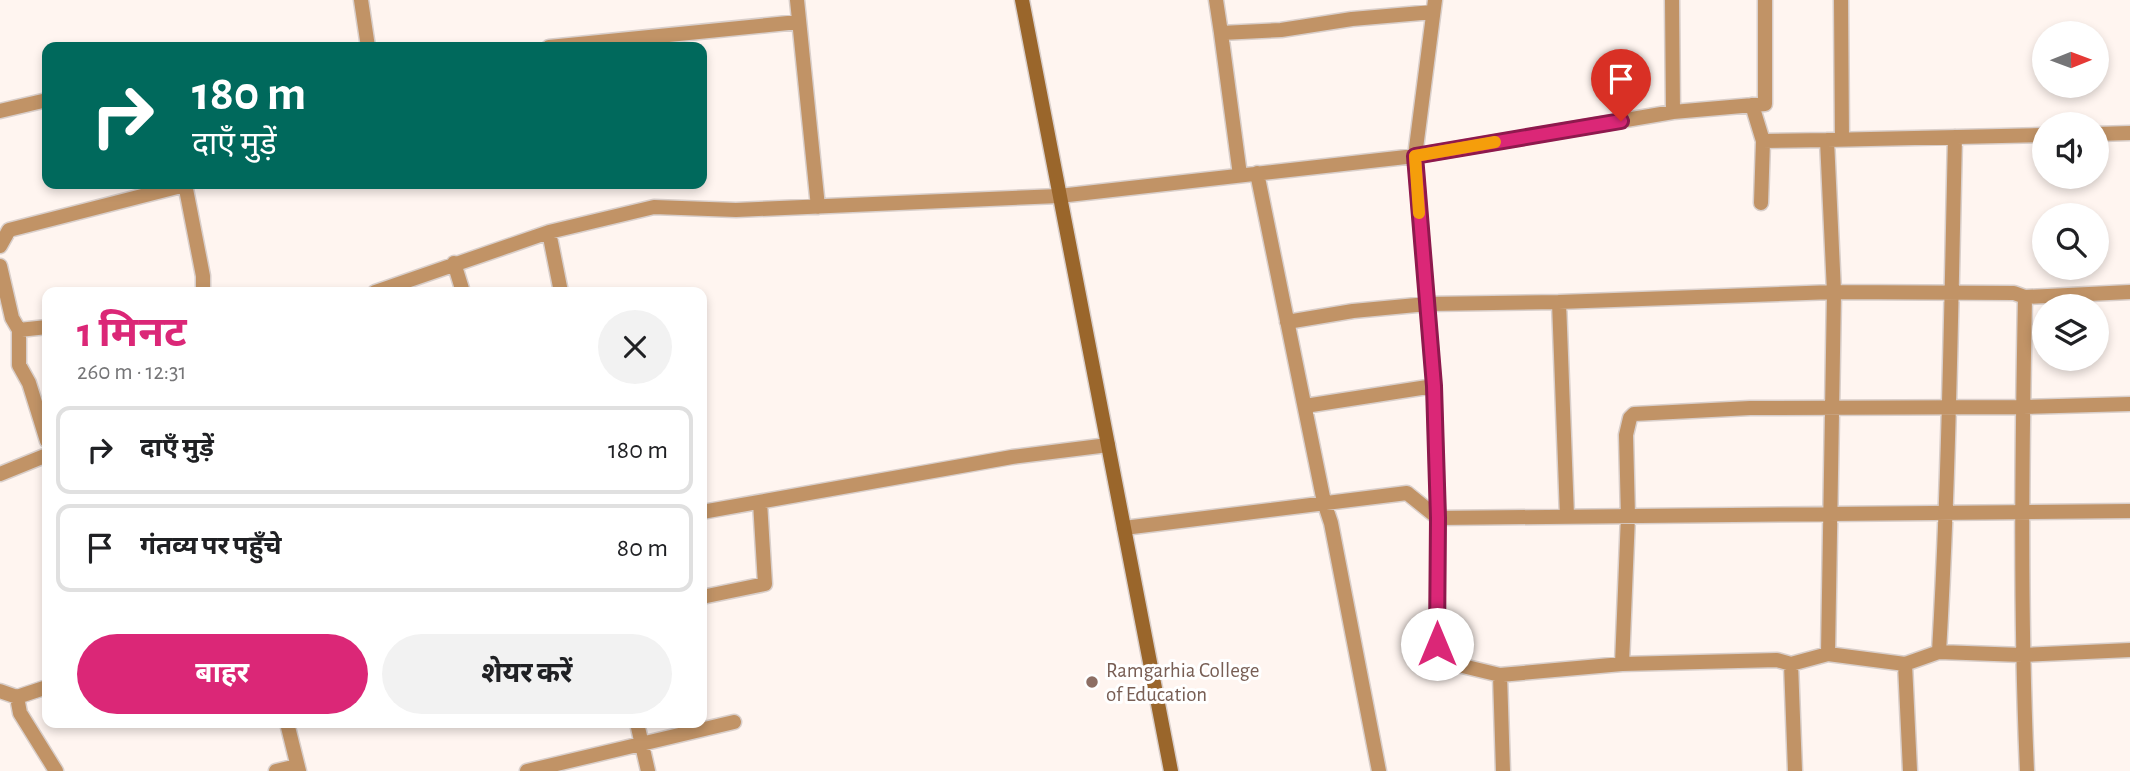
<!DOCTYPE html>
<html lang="hi">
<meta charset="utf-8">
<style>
body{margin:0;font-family:"Alegreya Sans","Noto Sans Devanagari",sans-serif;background:#f2f2f2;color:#202124;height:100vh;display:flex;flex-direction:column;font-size:26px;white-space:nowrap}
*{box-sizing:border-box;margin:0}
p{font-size:23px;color:#757577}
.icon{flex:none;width:38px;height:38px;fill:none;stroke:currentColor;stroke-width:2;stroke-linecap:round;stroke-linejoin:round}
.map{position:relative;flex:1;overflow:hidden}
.drawer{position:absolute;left:42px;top:287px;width:665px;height:441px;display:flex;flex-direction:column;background:#fff;border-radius:14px;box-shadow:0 4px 10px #0003}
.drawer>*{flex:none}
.banner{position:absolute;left:42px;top:42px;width:665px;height:147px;border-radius:14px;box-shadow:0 4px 10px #0003;background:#00695c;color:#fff;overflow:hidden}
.needle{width:46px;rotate:89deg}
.tools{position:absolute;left:2032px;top:21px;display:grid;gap:14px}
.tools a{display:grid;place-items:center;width:77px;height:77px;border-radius:50%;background:#fff;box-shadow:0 4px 10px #0003;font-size:35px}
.pin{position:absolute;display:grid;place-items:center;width:60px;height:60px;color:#fff;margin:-72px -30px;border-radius:50% 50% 50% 0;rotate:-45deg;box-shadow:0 0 7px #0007}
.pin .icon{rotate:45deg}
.me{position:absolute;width:77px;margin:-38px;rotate:0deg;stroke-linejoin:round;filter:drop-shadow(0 0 5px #0008)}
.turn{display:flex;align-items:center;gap:24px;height:147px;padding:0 35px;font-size:32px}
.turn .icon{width:91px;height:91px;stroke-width:2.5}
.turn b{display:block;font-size:49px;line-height:60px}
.round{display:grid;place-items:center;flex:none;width:74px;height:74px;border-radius:37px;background:#f2f2f2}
.overview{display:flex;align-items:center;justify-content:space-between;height:119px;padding:0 35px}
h1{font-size:42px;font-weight:700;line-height:52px;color:#db2777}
.primary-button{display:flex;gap:14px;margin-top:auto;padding:14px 35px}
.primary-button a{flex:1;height:80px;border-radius:42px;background:#db2777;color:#fff;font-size:28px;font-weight:700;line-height:80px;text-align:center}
.primary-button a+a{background:#f2f2f2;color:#202124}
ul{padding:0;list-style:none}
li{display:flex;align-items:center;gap:21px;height:88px;margin:0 14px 10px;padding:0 21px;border:4px solid #e0e0e0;border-radius:14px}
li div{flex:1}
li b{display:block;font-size:26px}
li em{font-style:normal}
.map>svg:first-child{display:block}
</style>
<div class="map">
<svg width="2130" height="771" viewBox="0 0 2130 771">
<rect width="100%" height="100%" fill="#fff5f0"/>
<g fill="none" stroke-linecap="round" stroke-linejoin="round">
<defs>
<path id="street" d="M 361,0 L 368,47
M 797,0 L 818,207
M 1216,0 L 1221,33
M 1435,0 L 1415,156 L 1673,112 L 1765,104 L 1765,0
M 1672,0 L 1673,112
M 1841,0 L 1842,140
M 549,47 L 798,22
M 1752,105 L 1763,141 L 1761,203
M 0,111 L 47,100
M 2096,134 L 2130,133
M 1827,140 L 2044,135
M 1763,141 L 1827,140 L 1834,292 L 1828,654
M 1257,173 L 1324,502 L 1331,523 L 1379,771
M 1240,175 L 1221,33 L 1281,30 L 1352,19 L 1433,12
M 185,184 L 203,276 L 203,292
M 549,232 L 561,292
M 0,246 L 9,230 L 185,185
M 454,263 L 463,292
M 0,266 L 12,318 L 19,330 L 19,365 L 29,383 L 47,441
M 375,292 L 549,232 L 654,207 L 736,210 L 1059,196 L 1415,156 L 1434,386 L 1438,518 L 2130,511
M 2025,297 C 2022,455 2020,613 2027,771
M 1559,302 L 1567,516
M 1287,322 L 1353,311 L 1427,304 L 1559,302 L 1834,292 L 2014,293 L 2025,297 L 2130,292
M 19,330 L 47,327
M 1305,406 L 1434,386
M 0,474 L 47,455
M 702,512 L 1012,457 L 1108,445
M 1124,528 L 1407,493 L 1438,518 L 1437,644 L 1446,662 L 1500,675 L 1622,664 L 1777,660 L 1791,664 L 1828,654 L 1905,664 L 1939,652 L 2022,655 L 2130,650
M 702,597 L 765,584 L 760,502
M 1939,652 C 1949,480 1951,309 1955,137
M 1622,664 L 1628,516 L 1626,435 L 1630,418 L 1634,414 L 1750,408 L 2023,407 L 2130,404
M 1791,664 L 1795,771
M 1905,664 L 1910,771
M 1500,675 L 1503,771
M 0,691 L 17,697 L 47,687
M 17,697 L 20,713 L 56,771
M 287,723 L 299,771
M 637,723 L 648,771
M 276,771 L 297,766
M 527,771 L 734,722"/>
<path id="secondary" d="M 1022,0 L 1171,771"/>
</defs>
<use href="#street" stroke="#d9cfcb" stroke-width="17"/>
<use href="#secondary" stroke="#d9cfcb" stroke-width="17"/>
<use href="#street" stroke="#c19366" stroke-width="14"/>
<use href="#secondary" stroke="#9a662b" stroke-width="14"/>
</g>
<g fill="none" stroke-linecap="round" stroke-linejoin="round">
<defs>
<path id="route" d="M 1437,644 L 1438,518 L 1434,386 L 1415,156 L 1621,121"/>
</defs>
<use href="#route" stroke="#8e194d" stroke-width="18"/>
<use href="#route" stroke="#db2777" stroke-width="12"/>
<path stroke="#f59e0b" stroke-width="12" d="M 1419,213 L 1415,156 L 1495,142"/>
</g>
<circle fill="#8d6e63" stroke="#fff" stroke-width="2.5" cx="1092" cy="682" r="7"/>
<g text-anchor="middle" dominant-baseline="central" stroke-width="6" stroke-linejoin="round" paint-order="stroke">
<g font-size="21" fill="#785e54" stroke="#fff" text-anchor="start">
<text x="1106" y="670">Ramgarhia College<tspan x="1106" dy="24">of Education</tspan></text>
</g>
</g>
</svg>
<div class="tools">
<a><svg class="needle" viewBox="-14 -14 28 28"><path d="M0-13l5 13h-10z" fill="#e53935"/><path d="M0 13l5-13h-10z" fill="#757577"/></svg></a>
<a><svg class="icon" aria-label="sound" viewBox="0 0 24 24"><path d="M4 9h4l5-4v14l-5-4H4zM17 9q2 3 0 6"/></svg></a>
<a><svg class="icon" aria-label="search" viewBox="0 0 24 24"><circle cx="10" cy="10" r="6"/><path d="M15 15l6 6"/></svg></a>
<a><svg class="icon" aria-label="layers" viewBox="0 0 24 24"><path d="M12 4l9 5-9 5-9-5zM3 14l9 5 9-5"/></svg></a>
</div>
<div class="pin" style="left:1621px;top:121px;background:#d93025"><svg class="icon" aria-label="arrive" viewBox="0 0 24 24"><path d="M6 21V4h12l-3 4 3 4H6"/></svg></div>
<svg class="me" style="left:1437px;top:644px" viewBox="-20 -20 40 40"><circle r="19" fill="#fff"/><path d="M0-13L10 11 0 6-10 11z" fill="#db2777"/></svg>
<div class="banner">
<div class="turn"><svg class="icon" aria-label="right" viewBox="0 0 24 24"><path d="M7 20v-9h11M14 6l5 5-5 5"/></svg><div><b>180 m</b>दाएँ मुड़ें</div></div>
</div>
<section class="drawer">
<div class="overview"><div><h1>1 मिनट</h1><p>260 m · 12:31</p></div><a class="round"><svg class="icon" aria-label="close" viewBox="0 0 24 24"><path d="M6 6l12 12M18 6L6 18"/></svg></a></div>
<ul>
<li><svg class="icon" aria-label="right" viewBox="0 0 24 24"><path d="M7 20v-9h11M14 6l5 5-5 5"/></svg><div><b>दाएँ मुड़ें</b></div><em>180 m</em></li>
<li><svg class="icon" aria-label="arrive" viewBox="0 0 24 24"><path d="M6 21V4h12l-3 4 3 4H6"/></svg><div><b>गंतव्य पर पहुँचे</b></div><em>80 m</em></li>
</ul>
<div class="primary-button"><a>बाहर</a><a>शेयर करें</a></div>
</section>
</div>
